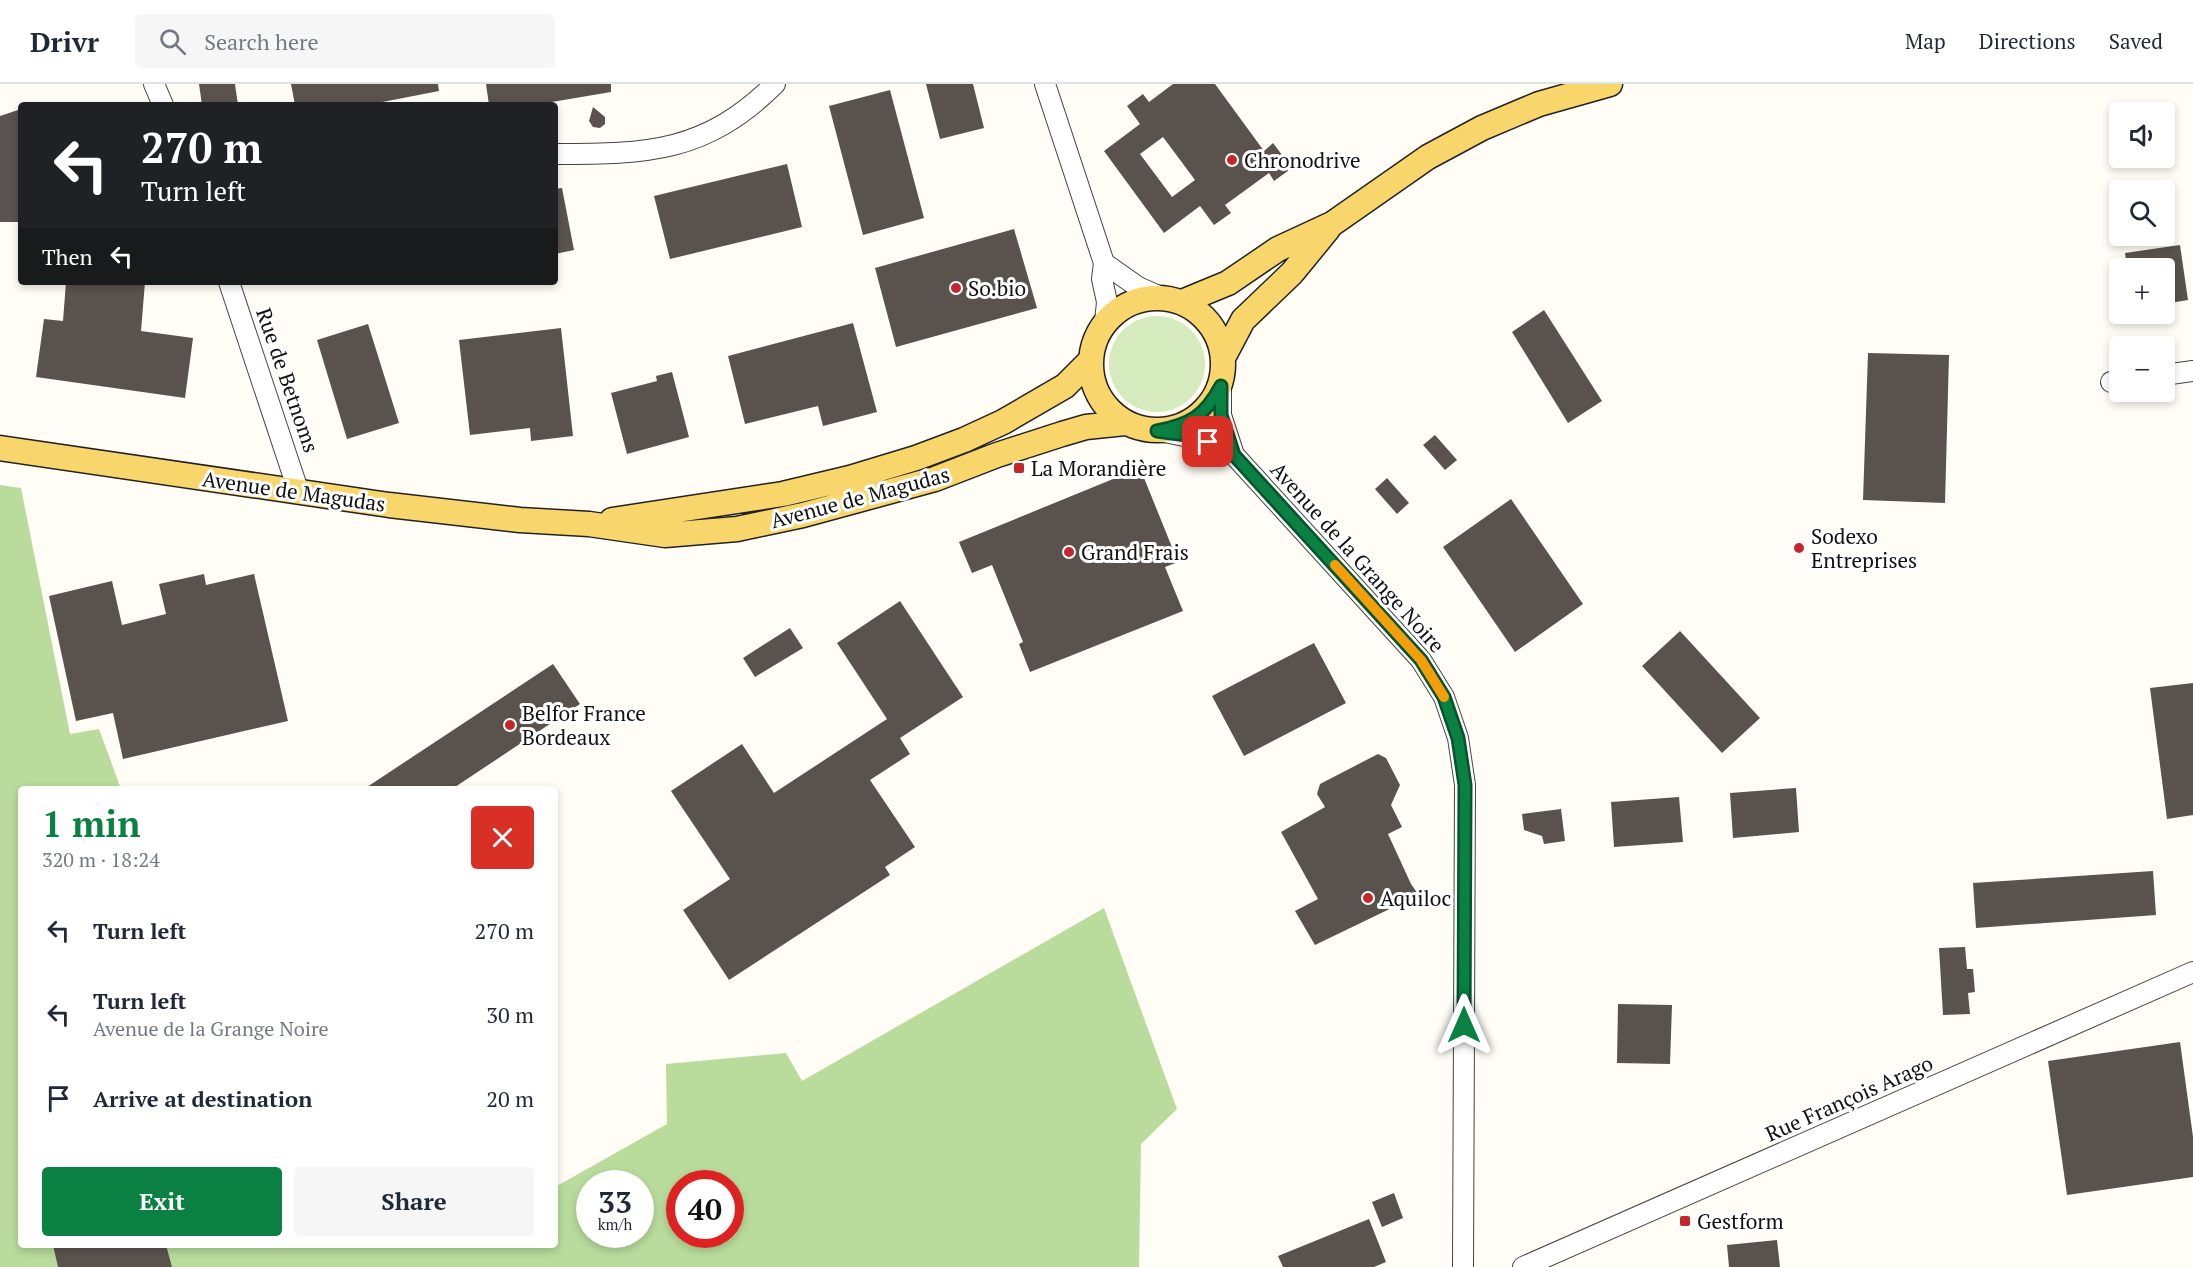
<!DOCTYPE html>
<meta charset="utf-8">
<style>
body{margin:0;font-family:"PT Serif",serif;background:#f6f6f7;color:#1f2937;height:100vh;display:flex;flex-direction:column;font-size:22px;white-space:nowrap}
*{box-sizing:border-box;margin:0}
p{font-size:20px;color:#747a83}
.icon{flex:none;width:33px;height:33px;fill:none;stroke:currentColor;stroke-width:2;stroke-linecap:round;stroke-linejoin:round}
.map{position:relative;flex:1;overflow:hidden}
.side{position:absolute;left:18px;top:702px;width:540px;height:462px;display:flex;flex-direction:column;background:#fff;border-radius:6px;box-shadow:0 3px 9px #0003}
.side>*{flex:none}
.hud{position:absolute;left:18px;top:18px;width:540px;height:183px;border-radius:6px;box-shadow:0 3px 9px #0003;background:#202124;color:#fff;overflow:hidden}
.tools{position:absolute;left:2109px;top:18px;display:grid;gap:12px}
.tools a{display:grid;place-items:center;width:66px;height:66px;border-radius:6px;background:#fff;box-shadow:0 3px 9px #0003;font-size:30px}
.speed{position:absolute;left:576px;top:1086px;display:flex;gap:12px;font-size:30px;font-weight:700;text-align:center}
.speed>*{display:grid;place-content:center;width:78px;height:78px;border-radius:50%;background:#fff;box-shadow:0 3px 9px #0003;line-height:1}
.speed small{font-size:15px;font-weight:400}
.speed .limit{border:9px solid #d22;background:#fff;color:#111}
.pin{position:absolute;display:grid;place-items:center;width:51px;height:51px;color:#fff;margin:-26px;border-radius:12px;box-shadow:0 3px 9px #0006}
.me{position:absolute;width:66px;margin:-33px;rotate:0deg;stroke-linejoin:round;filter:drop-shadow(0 0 4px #0008)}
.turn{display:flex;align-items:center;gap:21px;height:126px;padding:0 24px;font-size:27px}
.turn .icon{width:78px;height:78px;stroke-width:2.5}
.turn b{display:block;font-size:42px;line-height:51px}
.then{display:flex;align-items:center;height:57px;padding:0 24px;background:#0003;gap:12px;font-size:22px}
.round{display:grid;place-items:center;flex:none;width:63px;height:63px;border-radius:6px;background:#f6f6f7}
.headline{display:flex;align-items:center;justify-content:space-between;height:102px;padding:0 24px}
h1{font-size:36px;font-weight:600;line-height:45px;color:#0b8043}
.cta{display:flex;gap:12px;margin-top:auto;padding:12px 24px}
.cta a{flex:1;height:69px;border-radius:6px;background:#0b8043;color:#fff;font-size:24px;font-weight:600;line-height:69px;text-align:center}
.cta a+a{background:#f6f6f7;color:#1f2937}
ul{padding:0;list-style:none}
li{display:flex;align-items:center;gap:18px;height:84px;padding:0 24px}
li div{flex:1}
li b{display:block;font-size:22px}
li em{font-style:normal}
header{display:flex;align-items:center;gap:36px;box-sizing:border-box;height:84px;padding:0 30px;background:#fff;border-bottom:2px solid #e0e1e3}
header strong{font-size:28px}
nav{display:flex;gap:33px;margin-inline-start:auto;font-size:21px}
.search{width:420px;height:54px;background:#f6f6f7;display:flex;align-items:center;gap:15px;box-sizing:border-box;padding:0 21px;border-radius:6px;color:#747a83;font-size:22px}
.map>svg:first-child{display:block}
</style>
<header>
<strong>Drivr</strong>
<div class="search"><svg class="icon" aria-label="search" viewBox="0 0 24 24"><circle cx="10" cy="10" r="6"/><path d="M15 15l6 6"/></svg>Search here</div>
<nav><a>Map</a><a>Directions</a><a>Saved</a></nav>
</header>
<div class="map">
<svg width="2193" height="1183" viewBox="0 0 2193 1183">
<rect width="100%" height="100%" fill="#fffdf5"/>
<path fill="#d5ebbd" d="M1109 280a48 48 0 1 1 96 0a48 48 0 1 1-96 0Z"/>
<path fill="#b9dc9c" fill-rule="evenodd" d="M 0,401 L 21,404 L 70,650 L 99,645 L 121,705 L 21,705 L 21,1161 L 555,1161 L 555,1103 L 667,1040 L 666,980 L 786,969 L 802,997 L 1104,824 L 1177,1025 L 1141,1060 L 1139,1183 L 0,1183 ZM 590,1100 L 640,1100 L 640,1150 L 590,1150 ZM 680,1100 L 730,1100 L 730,1150 L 680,1150 Z"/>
<path fill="#5a524d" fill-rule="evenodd" d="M 199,0 L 235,0 L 238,21 L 202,21 Z
M 291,0 L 438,0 L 439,7 L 367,21 L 295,21 Z
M 486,0 L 611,0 L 611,8 L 534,21 L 489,21 Z
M 926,0 L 973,0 L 984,44 L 940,55 Z
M 1173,0 L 1215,0 L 1264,67 L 1273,59 L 1292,84 L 1274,97 L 1269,89 L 1225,121 L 1231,129 L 1214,141 L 1200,122 L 1164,149 L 1104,67 L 1140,40 L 1127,22 L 1143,10 L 1149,18 ZM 1163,53 L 1195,96 L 1172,113 L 1140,70 Z
M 890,6 L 924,134 L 863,151 L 829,22 Z
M 593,23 L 605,33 L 605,40 L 600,44 L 593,43 L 589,37 Z
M 21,25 L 21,138 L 0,138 L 0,32 Z
M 787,80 L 802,143 L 670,175 L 654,112 Z
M 562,104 L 574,166 L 555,170 L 555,105 Z
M 1014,145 L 1037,224 L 896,263 L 875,184 Z
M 2180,161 L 2188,216 L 2164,220 L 2164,184 L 2127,184 L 2125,169 Z
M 66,198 L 145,198 L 141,247 L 193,254 L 185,314 L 36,293 L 44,235 L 63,237 Z
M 1544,226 L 1602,317 L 1568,339 L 1512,248 Z
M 853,239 L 877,328 L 823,342 L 818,322 L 745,340 L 728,272 Z
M 368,240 L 399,339 L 347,355 L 317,256 Z
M 561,244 L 573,352 L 531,357 L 530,344 L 470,351 L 459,256 Z
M 1868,269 L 1949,271 L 1945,419 L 1863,416 Z
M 672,288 L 689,353 L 627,370 L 611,309 L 657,297 L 656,292 Z
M 1435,351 L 1457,376 L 1445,386 L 1423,361 Z
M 1140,384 L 1178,478 L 1165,483 L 1183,527 L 1030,588 L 1019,560 L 1023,558 L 992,481 L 972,489 L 959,458 Z
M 1387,394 L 1409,419 L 1397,430 L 1375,405 Z
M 1511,415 L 1583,520 L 1515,568 L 1443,463 Z
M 204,490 L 206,501 L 254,490 L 288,637 L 123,675 L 113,629 L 76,637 L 49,512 L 112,497 L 122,541 L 166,530 L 159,500 Z
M 900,517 L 963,613 L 900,654 L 910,670 L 870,696 L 915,763 L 885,783 L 890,791 L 729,896 L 683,826 L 730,795 L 671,707 L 742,660 L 774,709 L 887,635 L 837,559 Z
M 790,544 L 803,564 L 755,593 L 743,574 Z
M 1680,547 L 1760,634 L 1722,669 L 1642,582 Z
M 1314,559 L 1346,619 L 1244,672 L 1212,612 Z
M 553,580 L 580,620 L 452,705 L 364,705 Z
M 2193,599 L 2193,731 L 2167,735 L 2150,604 Z
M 1378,670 L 1386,674 L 1400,701 L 1391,721 L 1402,743 L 1388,750 L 1411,800 L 1418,810 L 1416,822 L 1402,819 L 1315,861 L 1295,827 L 1318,815 L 1281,748 L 1325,723 L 1317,710 L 1320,700 Z
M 1796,704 L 1799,748 L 1733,754 L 1730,709 Z
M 1679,713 L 1683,758 L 1614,763 L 1611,718 Z
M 1561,725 L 1565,757 L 1544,760 L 1542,752 L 1524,746 L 1522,730 Z
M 2153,787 L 2156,831 L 1976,844 L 1973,799 Z
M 1965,863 L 1967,885 L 1973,885 L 1975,908 L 1968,909 L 1970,930 L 1943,931 L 1939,864 Z
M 1618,920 L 1672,921 L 1670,980 L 1617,979 Z
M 2180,958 L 2193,1053 L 2193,1093 L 2067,1111 L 2048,977 Z
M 1394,1109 L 1403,1134 L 1382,1143 L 1372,1118 Z
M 1369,1135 L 1386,1178 L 1374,1183 L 1283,1183 L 1278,1172 Z
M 1777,1156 L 1780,1183 L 1729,1183 L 1727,1161 Z
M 53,1161 L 166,1161 L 172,1183 L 58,1183 Z"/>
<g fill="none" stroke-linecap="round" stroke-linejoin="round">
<defs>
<path id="minor" d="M 154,0 L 163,21
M 1045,0 L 1104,179 L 1102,195 L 1107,218 L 1105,238
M 555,70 C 648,70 705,69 775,0
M 1104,179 L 1138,203 L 1161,213
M 229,198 L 299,409
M 2164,291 L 2193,287
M 2111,298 L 2120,297
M 1221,302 L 1221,331 L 1234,371
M 1157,347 C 1187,351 1207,357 1234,371 L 1421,576 L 1444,613 L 1458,654 L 1465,701 L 1463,1183
M 1523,1183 L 2193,888"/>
<path id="major" d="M1091 280a66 66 0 1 1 132 0a66 66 0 1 1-132 0Z
M 1182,218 L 1228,199 L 1278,165 L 1332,140 L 1428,73 L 1482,44 L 1539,20 L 1610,0
M 1224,272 L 1243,236 L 1292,189 L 1328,145
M 0,364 L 389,421 L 520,436 L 589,440 L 665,451 L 737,445 L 803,431 L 935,395 L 997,371 L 1062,350 L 1086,343 L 1125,339
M 612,436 L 783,410 L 850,394 L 916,374 L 964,356 L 1003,338 L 1065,302 L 1091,276"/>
</defs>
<use href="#minor" stroke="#444" stroke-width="22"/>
<use href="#major" stroke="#222" stroke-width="27"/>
<use href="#minor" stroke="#fff" stroke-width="20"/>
<use href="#major" stroke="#f9d66b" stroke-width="24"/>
</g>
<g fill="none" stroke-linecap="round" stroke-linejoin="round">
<defs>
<path id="route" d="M 1208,358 L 1187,351 L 1157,347 C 1190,341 1205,332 1221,302 L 1221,331 L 1234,371 L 1421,576 L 1444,613 L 1458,654 L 1465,701 L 1464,941"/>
</defs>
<use href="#route" stroke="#07532c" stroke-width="15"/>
<use href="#route" stroke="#0b8043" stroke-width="10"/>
<path stroke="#f59e0b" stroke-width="10" d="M 1335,481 L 1421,576 L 1444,613"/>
</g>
<g fill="#c4262e" stroke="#fff" stroke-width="2">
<circle cx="1232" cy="76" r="6"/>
<circle cx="956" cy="204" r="6"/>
<rect x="1013" y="378" width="12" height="12" rx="3"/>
<circle cx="1799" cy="464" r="6"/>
<circle cx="1069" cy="468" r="6"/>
<circle cx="510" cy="641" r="6"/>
<circle cx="1368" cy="814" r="6"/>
<rect x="1679" y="1131" width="12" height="12" rx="3"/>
</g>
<g text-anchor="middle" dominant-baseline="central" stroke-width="6" stroke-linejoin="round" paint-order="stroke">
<g font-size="21" fill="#111" stroke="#fff" text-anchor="start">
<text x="1244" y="76">Chronodrive</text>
<text x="968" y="204">So.bio</text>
<text x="1031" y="384">La Morandière</text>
<text x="1811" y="452">Sodexo<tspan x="1811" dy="24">Entreprises</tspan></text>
<text x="1081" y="468">Grand Frais</text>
<text x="522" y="629">Belfor France<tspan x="522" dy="24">Bordeaux</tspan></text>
<text x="1380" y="814">Aquiloc</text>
<text x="1697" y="1137">Gestform</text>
</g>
<g font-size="21" fill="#111" stroke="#fff">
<text transform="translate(288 296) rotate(71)">Rue de Betnoms</text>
<text transform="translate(294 407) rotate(8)">Avenue de Magudas</text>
<text transform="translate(860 413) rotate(-15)">Avenue de Magudas</text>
<text transform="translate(1358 473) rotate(48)">Avenue de la Grange Noire</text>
<text transform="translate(1849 1014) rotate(-24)">Rue François Arago</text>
</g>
</g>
</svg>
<div class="tools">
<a><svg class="icon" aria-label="sound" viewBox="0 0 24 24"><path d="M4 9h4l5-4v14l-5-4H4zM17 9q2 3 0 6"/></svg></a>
<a><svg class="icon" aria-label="search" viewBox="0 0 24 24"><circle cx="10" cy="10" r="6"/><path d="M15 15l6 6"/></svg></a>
<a>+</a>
<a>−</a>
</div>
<div class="speed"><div>33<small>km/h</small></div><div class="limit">40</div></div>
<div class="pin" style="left:1208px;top:358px;background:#d93025"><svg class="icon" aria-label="arrive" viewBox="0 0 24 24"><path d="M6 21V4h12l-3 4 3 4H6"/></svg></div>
<svg class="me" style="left:1464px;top:941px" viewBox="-20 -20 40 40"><path d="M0-17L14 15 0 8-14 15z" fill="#0b8043" stroke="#fff" stroke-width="4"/></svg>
<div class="hud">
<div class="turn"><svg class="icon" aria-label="left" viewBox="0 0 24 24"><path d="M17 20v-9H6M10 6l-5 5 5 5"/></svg><div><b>270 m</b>Turn left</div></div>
<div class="then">Then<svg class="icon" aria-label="left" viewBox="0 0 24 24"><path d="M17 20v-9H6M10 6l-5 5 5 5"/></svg></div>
</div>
<section class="side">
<div class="headline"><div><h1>1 min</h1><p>320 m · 18:24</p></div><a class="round" style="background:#d93025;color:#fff"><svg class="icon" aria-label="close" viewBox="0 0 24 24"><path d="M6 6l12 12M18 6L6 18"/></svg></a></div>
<ul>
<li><svg class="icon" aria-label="left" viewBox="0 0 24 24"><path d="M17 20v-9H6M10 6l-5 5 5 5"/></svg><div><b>Turn left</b></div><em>270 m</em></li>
<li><svg class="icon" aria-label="left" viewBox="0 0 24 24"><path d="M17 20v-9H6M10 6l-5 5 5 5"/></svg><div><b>Turn left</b><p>Avenue de la Grange Noire</p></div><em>30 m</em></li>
<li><svg class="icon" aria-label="arrive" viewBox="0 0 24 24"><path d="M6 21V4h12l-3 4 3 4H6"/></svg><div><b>Arrive at destination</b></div><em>20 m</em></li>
</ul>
<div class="cta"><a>Exit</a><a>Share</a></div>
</section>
</div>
